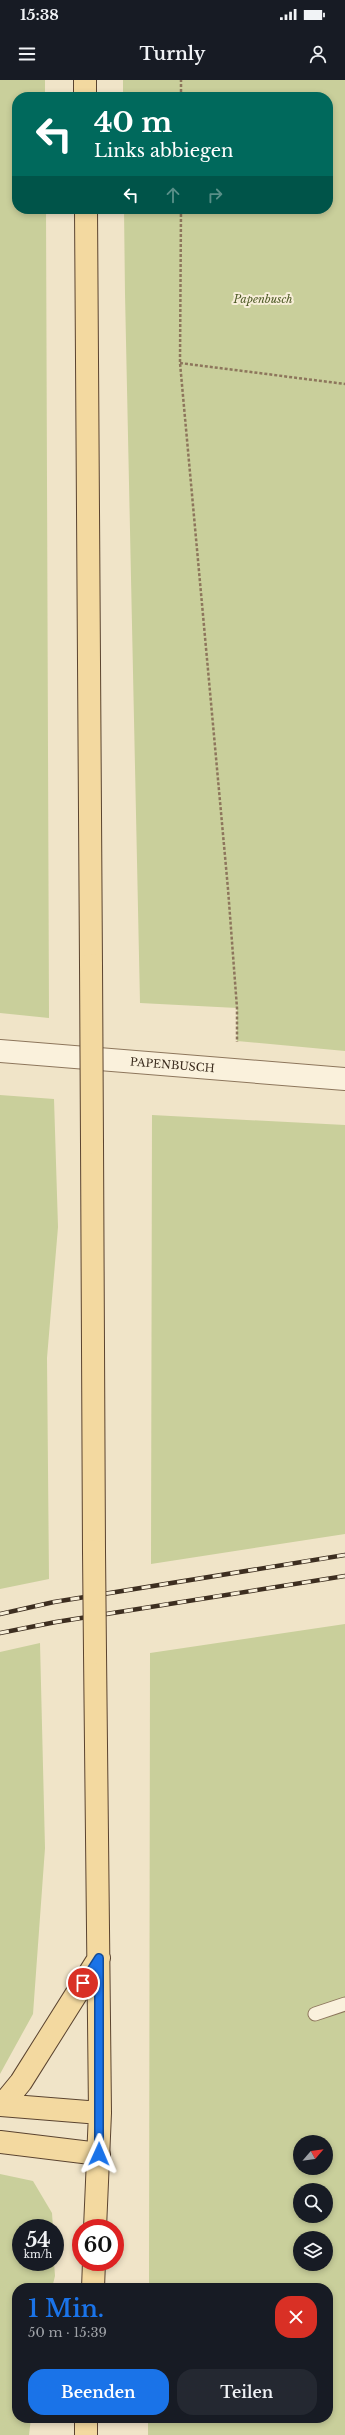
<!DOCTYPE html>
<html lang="de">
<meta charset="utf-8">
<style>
body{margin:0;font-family:"Libre Baskerville",serif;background:#242831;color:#f1f3f6;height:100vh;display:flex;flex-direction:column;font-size:15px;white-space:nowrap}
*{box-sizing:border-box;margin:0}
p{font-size:13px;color:#9ea1a6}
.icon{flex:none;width:22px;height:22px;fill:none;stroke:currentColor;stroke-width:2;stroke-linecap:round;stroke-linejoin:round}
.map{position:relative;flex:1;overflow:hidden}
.details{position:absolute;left:12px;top:2203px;width:321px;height:140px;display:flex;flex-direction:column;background:#171b24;border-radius:16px;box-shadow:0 2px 6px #0003}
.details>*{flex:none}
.banner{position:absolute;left:12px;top:12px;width:321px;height:122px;border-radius:16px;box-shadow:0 2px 6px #0003;background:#00695c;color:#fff;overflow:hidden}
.needle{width:26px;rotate:62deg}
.fabs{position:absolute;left:293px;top:2055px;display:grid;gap:8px}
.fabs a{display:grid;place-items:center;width:40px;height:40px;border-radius:50%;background:#171b24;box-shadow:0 2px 6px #0003;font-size:20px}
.speed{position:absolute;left:12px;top:2139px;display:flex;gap:8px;font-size:20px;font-weight:700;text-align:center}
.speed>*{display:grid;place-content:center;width:52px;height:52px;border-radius:50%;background:#171b24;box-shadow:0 2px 6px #0003;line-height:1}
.speed small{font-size:10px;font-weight:400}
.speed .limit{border:6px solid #d22;background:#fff;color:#111}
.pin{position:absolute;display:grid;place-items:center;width:34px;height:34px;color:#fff;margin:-17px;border:2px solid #fff;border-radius:50%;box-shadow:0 1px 4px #0007}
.me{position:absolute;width:44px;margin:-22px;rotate:1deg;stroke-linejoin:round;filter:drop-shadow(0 0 3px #0008)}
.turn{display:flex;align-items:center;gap:14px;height:84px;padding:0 16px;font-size:18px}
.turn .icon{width:52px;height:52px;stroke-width:2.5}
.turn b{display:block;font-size:28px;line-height:34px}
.lanes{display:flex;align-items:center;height:38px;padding:0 16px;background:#0003;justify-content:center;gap:20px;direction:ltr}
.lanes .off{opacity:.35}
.round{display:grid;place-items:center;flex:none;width:42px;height:42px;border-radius:16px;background:#242831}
.headline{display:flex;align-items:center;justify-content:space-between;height:68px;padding:0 16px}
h1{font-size:24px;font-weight:600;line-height:30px;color:#1a73e8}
.primary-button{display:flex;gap:8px;margin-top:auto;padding:8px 16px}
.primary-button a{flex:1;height:46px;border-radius:16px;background:#1a73e8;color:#fff;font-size:16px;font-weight:600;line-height:46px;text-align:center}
.primary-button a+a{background:#242831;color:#f1f3f6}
.status{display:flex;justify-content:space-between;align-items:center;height:28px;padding:0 20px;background:#171b24;direction:ltr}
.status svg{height:11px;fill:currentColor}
header{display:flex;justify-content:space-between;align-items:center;height:52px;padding:0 16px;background:#171b24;font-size:18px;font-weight:600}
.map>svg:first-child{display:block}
</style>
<div class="status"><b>15:38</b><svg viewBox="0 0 49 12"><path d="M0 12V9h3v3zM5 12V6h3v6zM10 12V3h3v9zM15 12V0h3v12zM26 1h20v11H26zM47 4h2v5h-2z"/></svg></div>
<header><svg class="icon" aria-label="menu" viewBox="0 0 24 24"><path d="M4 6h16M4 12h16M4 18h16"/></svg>Turnly<svg class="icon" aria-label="person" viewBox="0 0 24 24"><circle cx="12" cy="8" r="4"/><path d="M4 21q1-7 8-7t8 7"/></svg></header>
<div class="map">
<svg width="345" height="2355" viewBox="0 0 345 2355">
<rect width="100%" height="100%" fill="#f0e4c8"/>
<path fill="#c9cf9b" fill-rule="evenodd" d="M 0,0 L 45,0 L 45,17 L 17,17 L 17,129 L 46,129 L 49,938 L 0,933 Z
M 123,0 L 345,0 L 345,971 L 237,961 L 237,928 L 140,923 L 125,214 L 124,129 L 328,129 L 328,17 L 123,17 Z
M 0,1015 L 54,1019 L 58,1147 L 47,1278 L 49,1499 L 0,1509 Z
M 152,1035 L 345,1045 L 345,1454 L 151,1484 Z
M 345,1544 L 345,2355 L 148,2355 L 148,2338 L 328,2338 L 328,2208 L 149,2208 L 150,1573 ZM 300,2062 L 326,2062 L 326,2088 L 300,2088 ZM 300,2110 L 326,2110 L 326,2136 L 300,2136 ZM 300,2158 L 326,2158 L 326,2184 L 300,2184 Z
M 40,1563 L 45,1768 L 33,1934 L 0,1994 L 0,1572 Z
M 0,2094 L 33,2101 L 52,2133 L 53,2148 L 21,2148 L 21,2182 L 54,2182 L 55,2196 L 52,2208 L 17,2208 L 17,2338 L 31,2338 L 29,2355 L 0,2355 Z"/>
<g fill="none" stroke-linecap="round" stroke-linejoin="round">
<defs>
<path id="service" d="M 315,1934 L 345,1924"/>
<g id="tertiary">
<path id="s1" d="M 0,971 L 345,999"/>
</g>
<path id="primary" d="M 85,0 L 85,17
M 86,129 L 91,885
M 92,1063 L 94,1471
M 95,1573 L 100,2033 L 95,2148
M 3,2024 L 21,2002 L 99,1878
M 0,2025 L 100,2033
M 0,2062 L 99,2074
M 93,2208 L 94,2182
M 86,2355 L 86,2338"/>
</defs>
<use href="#service" stroke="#8d765c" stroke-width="15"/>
<use href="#tertiary" stroke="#8d765c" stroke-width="24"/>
<use href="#primary" stroke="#5b4430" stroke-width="24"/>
<path stroke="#8d765c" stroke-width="2.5" stroke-dasharray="3 2" stroke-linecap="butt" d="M 181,17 L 181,0
M 181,129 L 180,283 L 228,809 L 237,928 L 237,962
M 180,283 L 345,304"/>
<use href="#service" stroke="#faf1dc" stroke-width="13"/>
<use href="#tertiary" stroke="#faf1dc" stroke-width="22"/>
<use href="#primary" stroke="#f3d9a0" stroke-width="22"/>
<defs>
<path id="rail" d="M 0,1534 L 54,1522 L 345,1475
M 0,1553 L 56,1542 L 345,1496"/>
</defs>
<use href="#rail" stroke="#3d2e20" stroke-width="4.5"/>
<use href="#rail" stroke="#f7eed8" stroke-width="3" stroke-dasharray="9" stroke-linecap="butt"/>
<defs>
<path id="primary-bridge" d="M 91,885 L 92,1063
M 94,1471 L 95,1573"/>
</defs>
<use href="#primary-bridge" stroke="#5b4430" stroke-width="24" stroke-linecap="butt"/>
<use href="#primary-bridge" stroke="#f3d9a0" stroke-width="22"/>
</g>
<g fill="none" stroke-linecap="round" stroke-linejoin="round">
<defs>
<path id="route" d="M 83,1903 L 99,1878 L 99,2074"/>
</defs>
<use href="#route" stroke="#114b97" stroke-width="10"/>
<use href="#route" stroke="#1a73e8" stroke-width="7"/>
</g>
<g text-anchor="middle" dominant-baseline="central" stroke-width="4" stroke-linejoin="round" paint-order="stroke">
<g font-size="11" font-style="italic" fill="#4d5a26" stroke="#f7eed8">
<text x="263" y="219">Papenbusch</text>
</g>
<g font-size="11" fill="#3d2e20" stroke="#f7eed8">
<text stroke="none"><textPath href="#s1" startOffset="173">PAPENBUSCH</textPath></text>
</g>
</g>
</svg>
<div class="fabs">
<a><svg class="needle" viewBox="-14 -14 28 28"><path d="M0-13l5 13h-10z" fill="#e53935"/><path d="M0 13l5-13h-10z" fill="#9ea1a6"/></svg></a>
<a><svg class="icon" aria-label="search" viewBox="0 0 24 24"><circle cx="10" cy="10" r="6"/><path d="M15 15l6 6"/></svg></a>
<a><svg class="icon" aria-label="layers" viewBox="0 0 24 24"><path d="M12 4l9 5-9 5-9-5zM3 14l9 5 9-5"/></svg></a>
</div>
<div class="speed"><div>54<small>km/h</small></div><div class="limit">60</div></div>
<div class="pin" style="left:83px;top:1903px;background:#d93025"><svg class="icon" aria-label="arrive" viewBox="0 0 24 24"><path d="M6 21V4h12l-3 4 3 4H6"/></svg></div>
<svg class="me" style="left:99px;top:2074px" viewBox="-20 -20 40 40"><path d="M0-17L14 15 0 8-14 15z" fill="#1a73e8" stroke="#fff" stroke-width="4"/></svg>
<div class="banner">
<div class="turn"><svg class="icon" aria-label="left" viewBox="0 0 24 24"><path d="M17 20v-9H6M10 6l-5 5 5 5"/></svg><div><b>40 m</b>Links abbiegen</div></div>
<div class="lanes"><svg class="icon" aria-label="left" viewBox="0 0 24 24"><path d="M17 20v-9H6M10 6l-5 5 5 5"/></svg><svg class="icon off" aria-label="ahead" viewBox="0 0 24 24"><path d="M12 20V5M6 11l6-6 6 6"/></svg><svg class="icon off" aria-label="right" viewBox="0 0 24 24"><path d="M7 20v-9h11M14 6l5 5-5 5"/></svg></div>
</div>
<section class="details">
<div class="headline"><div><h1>1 Min.</h1><p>50 m · 15:39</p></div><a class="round" style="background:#d93025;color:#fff"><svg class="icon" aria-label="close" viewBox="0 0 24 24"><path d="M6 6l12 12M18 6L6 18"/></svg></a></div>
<div class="primary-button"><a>Beenden</a><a>Teilen</a></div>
</section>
</div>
